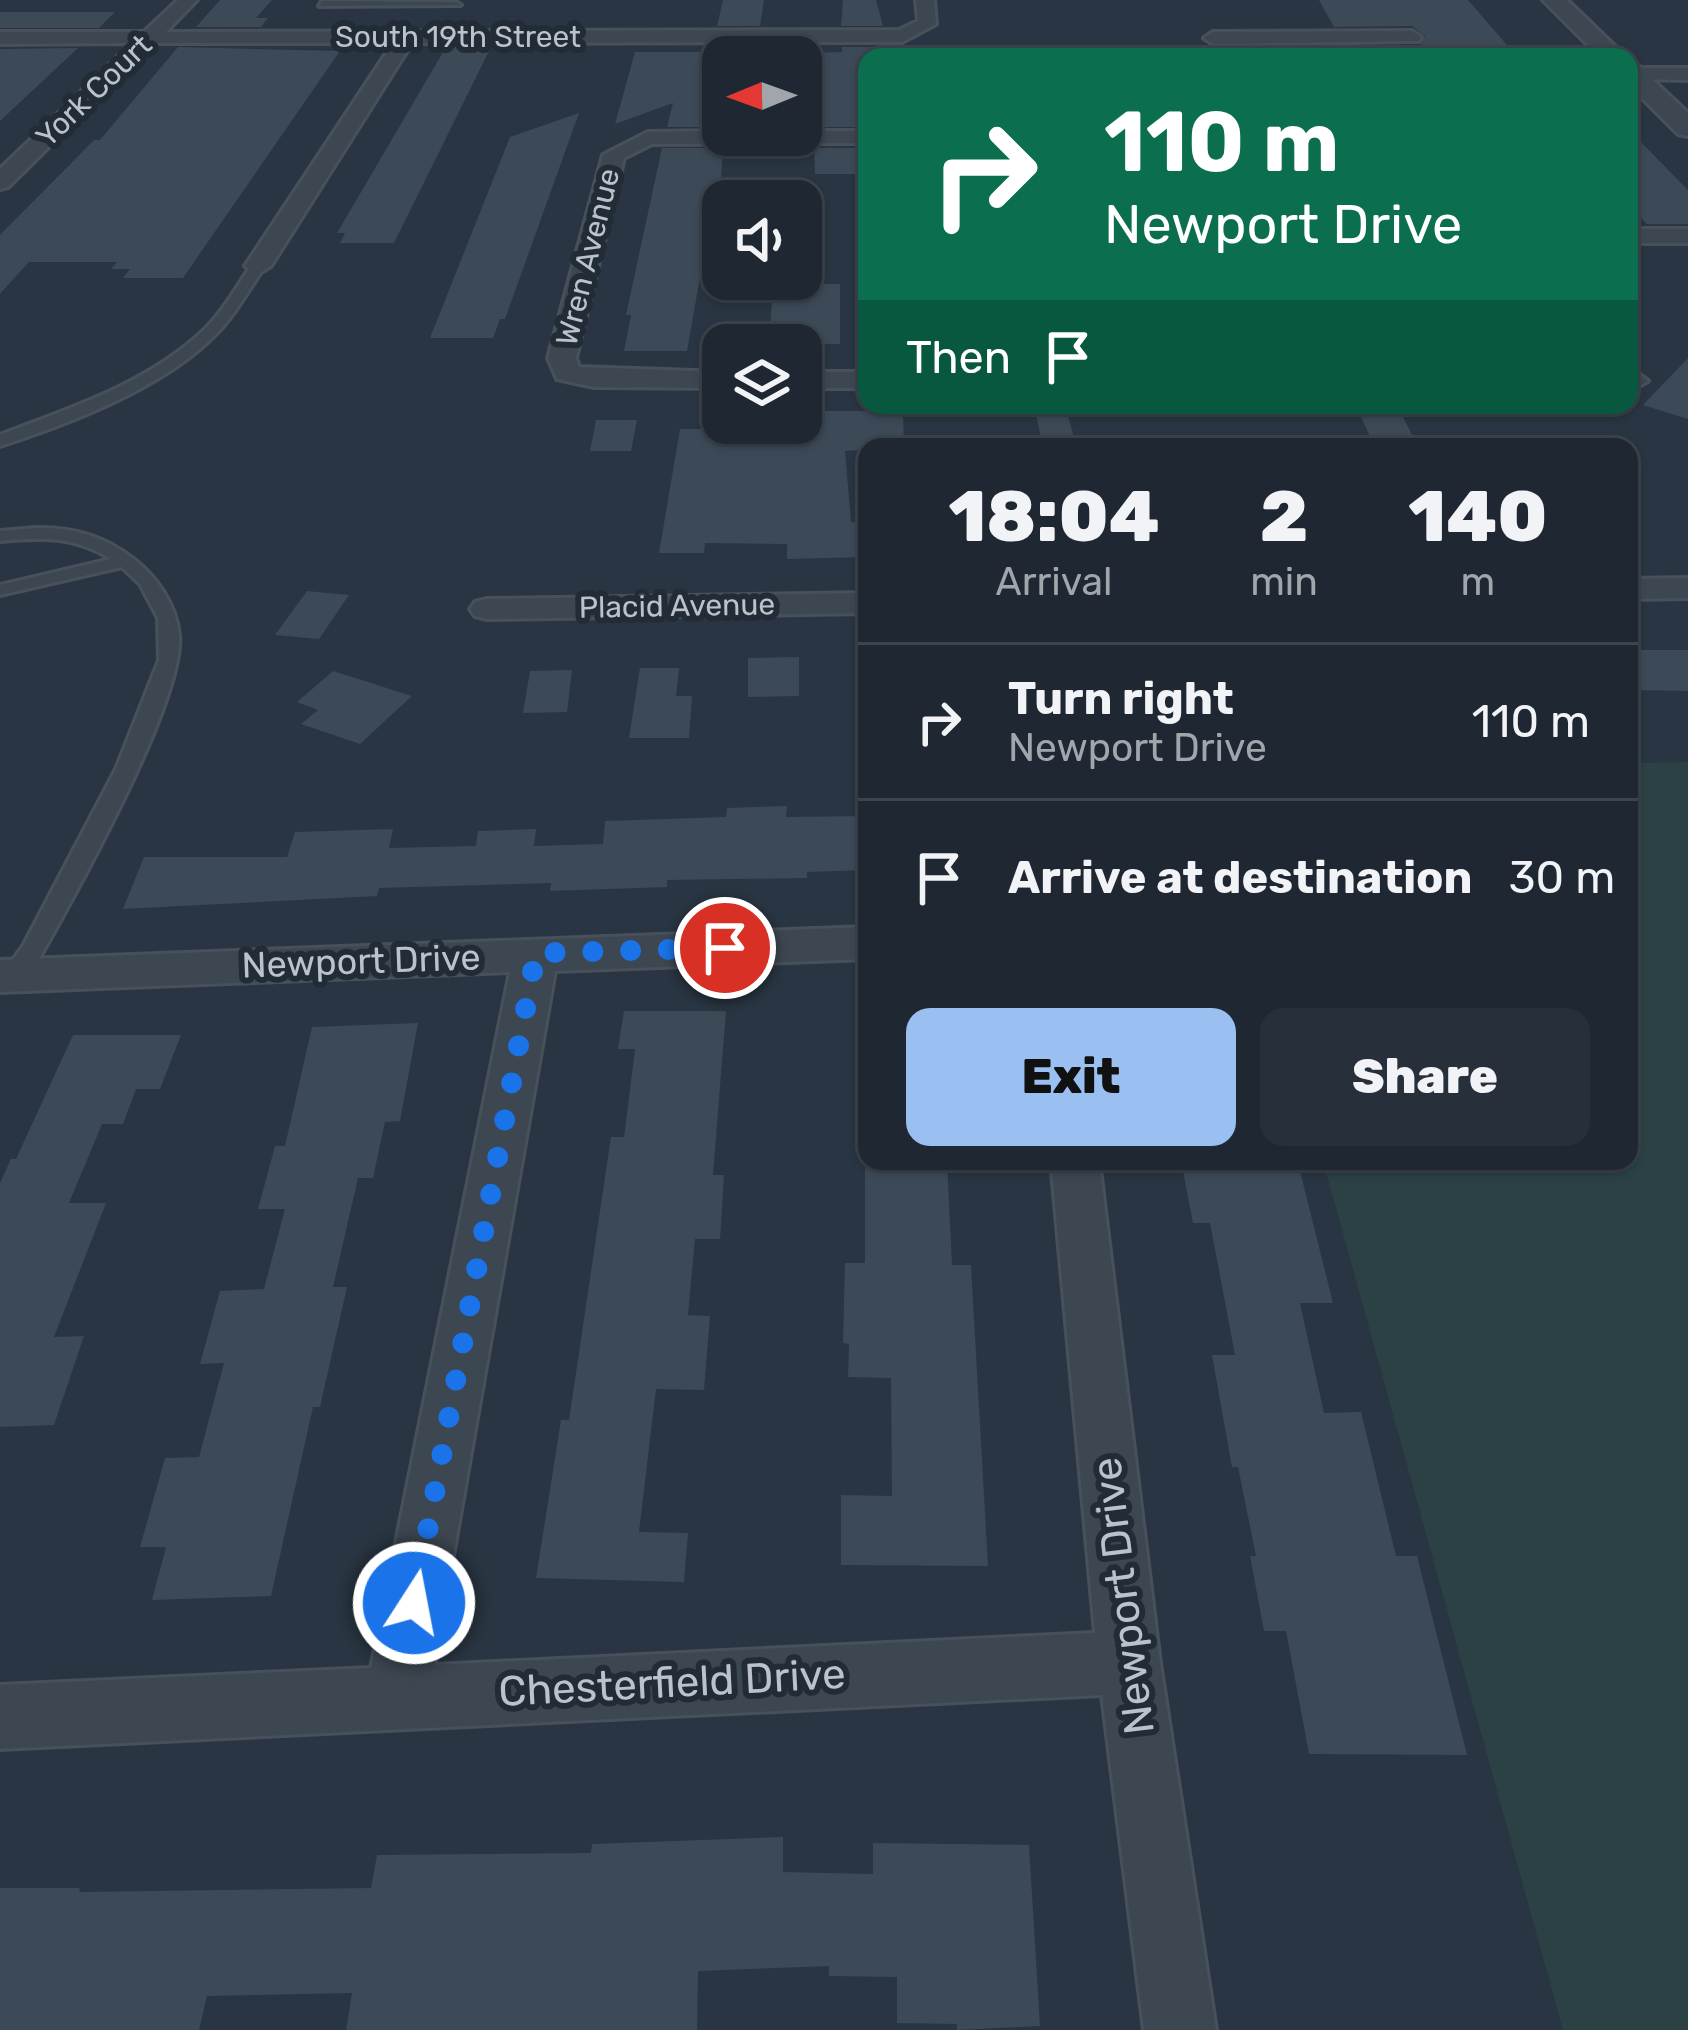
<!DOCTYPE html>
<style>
body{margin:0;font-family:Rubik,sans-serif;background:#27303a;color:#f1f3f6;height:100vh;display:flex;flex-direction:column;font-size:45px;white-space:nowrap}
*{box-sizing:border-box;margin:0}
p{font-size:39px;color:#a1a6ac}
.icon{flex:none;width:66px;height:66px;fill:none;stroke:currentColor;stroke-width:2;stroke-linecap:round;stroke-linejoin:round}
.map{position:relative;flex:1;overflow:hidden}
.drawer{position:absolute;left:858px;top:438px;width:780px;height:732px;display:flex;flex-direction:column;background:#1f2832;border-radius:24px;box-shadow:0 3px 9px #0004,0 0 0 3px #3c444d}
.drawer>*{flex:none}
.hud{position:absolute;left:858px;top:48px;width:780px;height:366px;border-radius:24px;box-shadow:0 3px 9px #0004,0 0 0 3px #3c444d;background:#0b6e4f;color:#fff;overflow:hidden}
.needle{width:78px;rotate:269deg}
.tools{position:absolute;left:702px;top:36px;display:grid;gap:24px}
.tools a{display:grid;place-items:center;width:120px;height:120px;border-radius:24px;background:#1f2832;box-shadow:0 3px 9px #0004,0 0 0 3px #3c444d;font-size:60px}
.pin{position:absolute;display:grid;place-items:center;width:102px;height:102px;color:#fff;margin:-51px;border:6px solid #fff;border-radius:50%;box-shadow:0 3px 12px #0007}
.me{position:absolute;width:132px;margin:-66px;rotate:11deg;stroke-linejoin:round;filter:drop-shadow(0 0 9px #0008)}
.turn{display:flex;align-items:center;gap:42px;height:252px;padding:0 48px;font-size:54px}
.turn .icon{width:156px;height:156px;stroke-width:2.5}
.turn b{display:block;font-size:84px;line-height:102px}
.then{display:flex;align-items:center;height:114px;padding:0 48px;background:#0003;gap:24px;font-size:45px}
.eta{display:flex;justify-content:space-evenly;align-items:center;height:204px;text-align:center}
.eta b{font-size:72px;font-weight:800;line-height:84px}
.cta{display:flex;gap:24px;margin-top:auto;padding:24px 48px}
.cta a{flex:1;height:138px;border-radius:24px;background:#9abff1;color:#111;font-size:48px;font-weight:800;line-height:138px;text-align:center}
.cta a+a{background:#27303a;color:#f1f3f6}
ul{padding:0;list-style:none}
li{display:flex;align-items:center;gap:36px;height:156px;padding:0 48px;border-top:3px solid #3c444d}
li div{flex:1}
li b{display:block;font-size:45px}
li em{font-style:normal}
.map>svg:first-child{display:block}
</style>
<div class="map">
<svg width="1688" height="2030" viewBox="0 0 1688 2030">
<rect width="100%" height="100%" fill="#293542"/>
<path fill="#2b4143" d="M 1688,762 L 1688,2030 L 1563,2030 L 1323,1161 L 1629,1161 L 1629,763 Z"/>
<path fill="#3c4957" d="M 220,0 L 272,0 L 256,18 L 268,18 L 261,27 L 196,27 Z
M 723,0 L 764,0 L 760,26 L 717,26 Z
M 843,0 L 876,0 L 883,26 L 841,26 Z
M 1319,0 L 1468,0 L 1507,45 L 1444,45 L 1455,57 L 1355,57 L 1348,47 L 1419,46 L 1425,36 L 1412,26 L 1334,27 Z
M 0,12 L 115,12 L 99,28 L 0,28 Z
M 178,47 L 340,51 L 183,278 L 123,278 L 130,269 L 111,269 L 117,262 L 29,262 L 0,294 L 0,235 L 94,140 L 100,140 Z
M 446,47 L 491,47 L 394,243 L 340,243 L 345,233 L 337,233 Z
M 713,47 L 757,47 L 755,57 L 723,57 L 723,127 L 667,127 L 673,103 L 615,124 L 635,52 L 712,52 Z
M 842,47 L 884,47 L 885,57 L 867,57 L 867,127 L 813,127 L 809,53 L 842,52 Z
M 0,48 L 0,49 L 78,48 L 0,121 Z
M 579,113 L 505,319 L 500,319 L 493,338 L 430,338 L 510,137 Z
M 1629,130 L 1688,190 L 1688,224 L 1647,224 L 1639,216 L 1629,216 Z
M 662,148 L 723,148 L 719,209 L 706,243 L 687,351 L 624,351 L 631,315 L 626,315 Z
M 814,148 L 867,148 L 867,174 L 815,174 Z
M 788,284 L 840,284 L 840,344 L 769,344 L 772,299 L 787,299 Z
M 1688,358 L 1688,419 L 1643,405 Z
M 1035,410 L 1066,410 L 1077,447 L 1043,447 Z
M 801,411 L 903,411 L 904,447 L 845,451 L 851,522 L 867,522 L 867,557 L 787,559 L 787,544 L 705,543 L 704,553 L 659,553 L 680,429 L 709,429 L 709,423 L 801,423 Z
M 1358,411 L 1400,411 L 1417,445 L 1374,445 Z
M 596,420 L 637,420 L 631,451 L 590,451 Z
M 307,591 L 349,595 L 319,639 L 275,635 Z
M 1629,650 L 1688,650 L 1688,691 L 1629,690 Z
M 799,657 L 799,696 L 748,697 L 748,658 Z
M 640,668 L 679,668 L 676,696 L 692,696 L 689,738 L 629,738 Z
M 572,670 L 567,712 L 523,713 L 530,671 Z
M 333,671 L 412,696 L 360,744 L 301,724 L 318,710 L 297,702 Z
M 787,806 L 786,817 L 867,816 L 867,870 L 807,872 L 807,878 L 667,880 L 667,887 L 550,891 L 551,883 L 379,888 L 377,896 L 123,909 L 144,857 L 287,857 L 295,832 L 393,829 L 389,848 L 476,846 L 478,831 L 536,829 L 534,846 L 603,844 L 605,821 L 726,817 L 727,808 Z
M 624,1011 L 726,1011 L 713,1175 L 724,1175 L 720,1239 L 695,1239 L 688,1315 L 710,1316 L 704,1390 L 656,1389 L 639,1532 L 688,1533 L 684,1582 L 536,1578 L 561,1420 L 569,1420 L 611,1137 L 624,1137 L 635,1049 L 618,1049 Z
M 418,1023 L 400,1121 L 385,1122 L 373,1178 L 358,1178 L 333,1287 L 347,1287 L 320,1407 L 313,1407 L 271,1596 L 152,1600 L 166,1547 L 140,1547 L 165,1458 L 199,1457 L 224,1363 L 200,1364 L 220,1291 L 264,1289 L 285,1209 L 258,1209 L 275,1146 L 285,1146 L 312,1027 Z
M 73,1035 L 181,1035 L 160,1089 L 136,1089 L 123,1124 L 102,1124 L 69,1203 L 106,1203 L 54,1337 L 84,1336 L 54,1425 L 0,1427 L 0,1183 L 11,1159 L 16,1159 Z
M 865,1161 L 947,1161 L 952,1265 L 971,1265 L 988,1566 L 841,1565 L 841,1495 L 892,1496 L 891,1378 L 848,1377 L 849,1344 L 843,1343 L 845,1263 L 865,1263 Z
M 1183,1171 L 1300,1171 L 1333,1303 L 1300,1303 L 1324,1413 L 1361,1412 L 1396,1556 L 1417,1556 L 1467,1755 L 1309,1754 L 1286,1631 L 1264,1631 L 1250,1556 L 1256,1556 L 1238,1467 L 1232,1467 L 1212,1355 L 1235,1355 L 1210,1223 L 1193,1223 Z
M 783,1837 L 783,1872 L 873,1874 L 873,1843 L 1029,1845 L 1040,2026 L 957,2030 L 957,2024 L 897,2023 L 897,1977 L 829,1976 L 829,1966 L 698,1971 L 697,2030 L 346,2030 L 352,1993 L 207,1996 L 199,2030 L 0,2030 L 0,1888 L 80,1888 L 79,1892 L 371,1888 L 377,1855 L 591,1853 L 592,1844 Z"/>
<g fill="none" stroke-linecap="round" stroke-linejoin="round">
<defs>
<path id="service" d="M 322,1 L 456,2 L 461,5 L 319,6 Z
M 253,263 L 265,266 C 249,289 235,315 215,335 C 164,387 69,424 0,446 L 0,435 C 70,408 146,384 202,332 C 223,312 237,286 253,263 Z
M 1629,367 L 1648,381 L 1629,392 Z
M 36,528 C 72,527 104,536 132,558 C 156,576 176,604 179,635 C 185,698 75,895 40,957 L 21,982 L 13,985 L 1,976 L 23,946 L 116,769 L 159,660 L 158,618 L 140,584 L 122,567 L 0,595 L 0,585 L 111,559 C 75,536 42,537 0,541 L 0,531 Z"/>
<path id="minor" d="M 178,0 L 197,0 L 166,32 L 899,30 L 918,21 L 916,0 L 934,0 L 936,24 L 902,42 L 412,43 L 271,266 L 258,274 L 245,266 L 393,43 L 154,43 L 8,187 L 0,189 L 0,169 L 132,43 L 0,44 L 0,32 L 144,32 Z
M 1412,31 L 1421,37 L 1419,41 L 1213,44 L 1204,38 L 1213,32 Z
M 1629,68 L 1688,68 L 1688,80 L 1631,79 Z
M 723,131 L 723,135 L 801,135 L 801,131 L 867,131 L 867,143 L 652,144 L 624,158 L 576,358 L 579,367 L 723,372 L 723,388 L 594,387 L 557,379 L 548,358 L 603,155 L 648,132 Z
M 1629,229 L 1688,229 L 1688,243 L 1629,243 Z
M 801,372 L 867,372 L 867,388 L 801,388 Z
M 1688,578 L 1688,598 L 1629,599 L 1629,579 Z
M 867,593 L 867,613 L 487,619 L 475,616 L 470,609 L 475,602 L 487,599 Z
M 867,927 L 867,959 L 555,971 L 434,1665 L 1095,1633 L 1051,1161 L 1099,1161 L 1160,1663 L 1216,2030 L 1144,2030 L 1102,1695 L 0,1749 L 0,1685 L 371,1668 L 510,972 L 0,992 L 0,960 Z"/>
<path id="tertiary" d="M 1543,0 L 1567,0 L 1626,57 L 1600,57 Z
M 1629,63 L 1638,66 L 1688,113 L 1688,136 L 1678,134 L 1629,85 Z"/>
</defs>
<use href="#service" stroke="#47505b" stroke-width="6"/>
<use href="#minor" stroke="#47505b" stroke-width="6"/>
<use href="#tertiary" stroke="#47505b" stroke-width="6"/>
<use href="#service" fill="#3d4751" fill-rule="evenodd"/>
<use href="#minor" fill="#3d4751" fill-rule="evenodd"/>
<use href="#tertiary" fill="#3d4751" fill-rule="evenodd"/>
</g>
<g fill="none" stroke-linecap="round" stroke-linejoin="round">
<path stroke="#1a73e8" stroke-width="21" stroke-dasharray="0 37.8" d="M 414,1603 L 536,953 L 725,948"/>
</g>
<g text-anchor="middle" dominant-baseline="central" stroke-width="12" stroke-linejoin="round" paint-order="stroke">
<g font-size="30" fill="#bbc2cb" stroke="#222c37">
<text x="458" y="37">South 19th Street</text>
<text transform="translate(94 91) rotate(-44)">York Court</text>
<text transform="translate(588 257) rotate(-76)">Wren Avenue</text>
<text transform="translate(677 606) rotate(-1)">Placid Avenue</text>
</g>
<g font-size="36" fill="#bbc2cb" stroke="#222c37">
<text transform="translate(361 961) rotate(-2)">Newport Drive</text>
</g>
<g font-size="42" fill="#bbc2cb" stroke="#222c37">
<text transform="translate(1123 1596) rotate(-97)">Newport Drive</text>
<text transform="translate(672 1683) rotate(-3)">Chesterfield Drive</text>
</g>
</g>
</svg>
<div class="tools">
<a><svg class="needle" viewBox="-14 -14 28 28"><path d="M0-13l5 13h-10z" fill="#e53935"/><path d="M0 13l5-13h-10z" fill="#a1a6ac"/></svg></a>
<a><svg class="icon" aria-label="sound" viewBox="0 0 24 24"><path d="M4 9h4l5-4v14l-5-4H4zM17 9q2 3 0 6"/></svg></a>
<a><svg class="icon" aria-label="layers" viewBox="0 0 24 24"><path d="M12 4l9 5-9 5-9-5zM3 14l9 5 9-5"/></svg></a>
</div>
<div class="pin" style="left:725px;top:948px;background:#d93025"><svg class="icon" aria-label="arrive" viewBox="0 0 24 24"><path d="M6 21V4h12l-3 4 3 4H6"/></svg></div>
<svg class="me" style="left:414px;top:1603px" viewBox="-20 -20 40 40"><circle r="17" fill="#1a73e8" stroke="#fff" stroke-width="3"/><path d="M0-11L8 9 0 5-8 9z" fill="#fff"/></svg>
<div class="hud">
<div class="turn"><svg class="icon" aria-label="right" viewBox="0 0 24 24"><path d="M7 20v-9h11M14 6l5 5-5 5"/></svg><div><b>110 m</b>Newport Drive</div></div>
<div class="then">Then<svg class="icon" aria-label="arrive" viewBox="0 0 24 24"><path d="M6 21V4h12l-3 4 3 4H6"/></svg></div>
</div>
<section class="drawer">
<div class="eta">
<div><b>18:04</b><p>Arrival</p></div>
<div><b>2</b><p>min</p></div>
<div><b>140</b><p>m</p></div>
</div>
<ul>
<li><svg class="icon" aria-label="right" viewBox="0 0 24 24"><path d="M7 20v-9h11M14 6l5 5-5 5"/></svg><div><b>Turn right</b><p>Newport Drive</p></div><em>110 m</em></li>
<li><svg class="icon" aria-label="arrive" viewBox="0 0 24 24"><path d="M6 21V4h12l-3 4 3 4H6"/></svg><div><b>Arrive at destination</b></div><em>30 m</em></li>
</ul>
<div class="cta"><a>Exit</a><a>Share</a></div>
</section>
</div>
